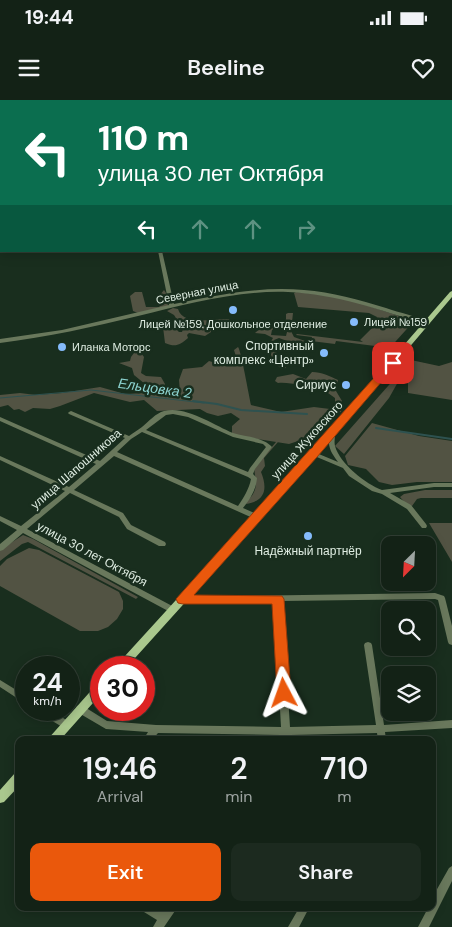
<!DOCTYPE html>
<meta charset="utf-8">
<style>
body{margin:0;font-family:"DM Sans",sans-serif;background:#1c2a1f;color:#f1f3f6;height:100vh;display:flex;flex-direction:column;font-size:19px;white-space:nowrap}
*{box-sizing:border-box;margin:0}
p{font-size:16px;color:#9da4a1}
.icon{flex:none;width:28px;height:28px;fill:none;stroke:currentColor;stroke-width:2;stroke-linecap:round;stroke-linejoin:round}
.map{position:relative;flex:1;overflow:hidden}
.drawer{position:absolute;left:15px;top:636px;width:421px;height:175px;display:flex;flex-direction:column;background:#132216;border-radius:10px;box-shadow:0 2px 12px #0003,0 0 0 1px #323f35}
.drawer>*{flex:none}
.banner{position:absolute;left:0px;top:0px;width:452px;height:152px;box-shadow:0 2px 12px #0003,0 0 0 1px #323f35;background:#0b6e4f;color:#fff;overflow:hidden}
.needle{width:32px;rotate:204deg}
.fabs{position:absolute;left:381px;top:436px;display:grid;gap:10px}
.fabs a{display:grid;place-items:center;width:55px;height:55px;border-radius:10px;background:#132216;box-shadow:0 2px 12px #0003,0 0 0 1px #323f35;font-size:25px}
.speed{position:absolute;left:15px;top:556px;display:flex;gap:10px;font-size:25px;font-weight:700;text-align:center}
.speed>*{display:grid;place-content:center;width:65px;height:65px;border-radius:50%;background:#132216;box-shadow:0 2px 12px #0003,0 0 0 1px #323f35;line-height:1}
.speed small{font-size:12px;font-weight:400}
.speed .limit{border:8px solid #d22;background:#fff;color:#111}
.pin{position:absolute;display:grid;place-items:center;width:42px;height:42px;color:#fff;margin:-21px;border-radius:10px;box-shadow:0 2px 8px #0006}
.me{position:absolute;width:55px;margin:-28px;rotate:356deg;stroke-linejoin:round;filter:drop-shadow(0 0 4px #0008)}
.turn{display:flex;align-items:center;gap:18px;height:105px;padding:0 15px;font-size:22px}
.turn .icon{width:65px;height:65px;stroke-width:2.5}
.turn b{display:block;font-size:35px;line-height:42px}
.lanes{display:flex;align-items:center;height:48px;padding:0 15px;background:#0003;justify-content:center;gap:25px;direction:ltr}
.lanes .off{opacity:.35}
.eta{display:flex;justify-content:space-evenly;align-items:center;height:85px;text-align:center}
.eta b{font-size:30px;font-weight:600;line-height:35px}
.primary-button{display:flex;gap:10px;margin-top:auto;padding:10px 15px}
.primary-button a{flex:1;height:58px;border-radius:10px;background:#ea580c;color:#fff;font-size:20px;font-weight:600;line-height:58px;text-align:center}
.primary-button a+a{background:#1c2a1f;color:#f1f3f6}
.status{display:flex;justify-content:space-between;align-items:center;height:35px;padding:0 25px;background:#132216;direction:ltr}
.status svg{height:14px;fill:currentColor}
header{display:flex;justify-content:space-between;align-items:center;height:65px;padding:0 15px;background:#132216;font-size:22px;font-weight:600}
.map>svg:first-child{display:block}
</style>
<div class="status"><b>19:44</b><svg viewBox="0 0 49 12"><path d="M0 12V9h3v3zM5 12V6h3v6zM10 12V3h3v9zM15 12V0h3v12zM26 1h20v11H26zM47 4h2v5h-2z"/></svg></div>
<header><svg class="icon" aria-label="menu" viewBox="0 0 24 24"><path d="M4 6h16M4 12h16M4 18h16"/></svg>Beeline<svg class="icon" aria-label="heart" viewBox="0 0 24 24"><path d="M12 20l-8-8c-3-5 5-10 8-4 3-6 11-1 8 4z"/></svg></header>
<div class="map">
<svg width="452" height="827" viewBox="0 0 452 827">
<rect width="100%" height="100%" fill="#192e1e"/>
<path fill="#525343" d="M 164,190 L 166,193 L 168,206 L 138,213 L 133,211 L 130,196 L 135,192 L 142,192 L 146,207 L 159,207 L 161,205 L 159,196 Z
M 296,192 L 326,195 L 354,201 L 414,221 L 387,251 L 375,246 L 336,241 L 335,244 L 311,241 L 312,237 L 296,235 L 297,234 L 363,242 L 360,240 L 373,227 L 377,217 L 369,213 L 298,207 L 294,193 Z
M 173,208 L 178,209 C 183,226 213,219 226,219 L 229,219 L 231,223 L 210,225 L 211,232 L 205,236 L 189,233 L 187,235 L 188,238 C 179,246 175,247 165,243 L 163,227 L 170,223 L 179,232 L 182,232 L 183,229 L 174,215 L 167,211 Z
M 288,213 L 293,213 L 291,231 L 294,237 L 305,241 L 298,245 L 279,238 L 274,240 L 277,245 L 285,247 L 284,250 L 276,252 L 286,268 L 282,269 C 272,263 266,248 273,238 L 265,234 L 255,233 L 264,225 L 276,227 L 272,230 L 271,235 L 286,236 L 287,232 L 284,224 L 286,219 L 286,214 Z
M 238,247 C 241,250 249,296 251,305 L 281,312 L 314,307 L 330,309 L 335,304 L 335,298 L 328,293 L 327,286 C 318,278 313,283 303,284 C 295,285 287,282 278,283 L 275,281 L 277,277 L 293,274 L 306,279 L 312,272 C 322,272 329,276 338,280 L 336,291 L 342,301 L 341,312 L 334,313 L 331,321 L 313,330 L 313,336 L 289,344 L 232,335 L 232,326 L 240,319 L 231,313 L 218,316 L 207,313 L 200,309 L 157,311 L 144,300 L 130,302 L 94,293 L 60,306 L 50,309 L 33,308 L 25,312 L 19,309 L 14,310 L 8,305 L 0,307 L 0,295 L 20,293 L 36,295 L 62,293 L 100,287 L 125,294 L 146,293 L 145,284 L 134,275 L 132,268 L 119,263 L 130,261 L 131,257 L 134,253 L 141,253 L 144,257 L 141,273 L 146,276 L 161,277 L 165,284 L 165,295 L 175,296 L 180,293 L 179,280 L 183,269 L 202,267 L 209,261 C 219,264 229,268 237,260 L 234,250 Z
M 411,260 L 439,266 L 452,262 L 452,300 L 408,293 L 408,283 L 398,282 L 389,298 L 344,354 L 335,346 Z
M 372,323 L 419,336 L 452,341 L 452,382 L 417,382 L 392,385 L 379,382 L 366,369 L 348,365 L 345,356 Z
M 276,342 L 278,342 L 264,358 L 265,366 L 261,372 C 268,389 265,401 246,404 C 247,399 250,399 253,394 C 258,386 255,377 254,368 Z
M 425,390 L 452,390 L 452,398 L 421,398 L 417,399 L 412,406 L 406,404 L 400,397 L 404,394 Z
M 429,423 L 452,423 L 452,462 Z
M 23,435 L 33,439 L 138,497 L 136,499 L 28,442 L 22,444 L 0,461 L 0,450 Z
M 29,448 L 39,450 L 119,492 L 123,501 L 123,509 L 117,519 L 108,527 L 98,531 L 80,531 L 0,486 L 0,466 L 7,459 Z"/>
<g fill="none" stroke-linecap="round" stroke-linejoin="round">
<path stroke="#2e5250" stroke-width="1" d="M 0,298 L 91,290 L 204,303"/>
<path stroke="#2e5250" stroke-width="2" d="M 193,301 L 217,304 L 241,310 L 307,314
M 376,328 L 452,339"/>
<path fill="#69785c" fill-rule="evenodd" d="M 451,10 L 452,10 L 452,12 L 451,12 Z
M 451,35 L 452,35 L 452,38 L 451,38 Z
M 451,54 L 452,54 L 452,56 L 451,56 Z
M 451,102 L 452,102 L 452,104 L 451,104 Z
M 0,138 L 1,138 L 1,140 L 0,140 Z
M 158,151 L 162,151 L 174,204 C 217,195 260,186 304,190 C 332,192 359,200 386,208 C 399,213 418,216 430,223 L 429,224 L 425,224 C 380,210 336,194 288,192 C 238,190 187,204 138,216 C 93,227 47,237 0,243 L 0,239 L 62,230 L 169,205 Z
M 71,311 L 129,336 C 133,333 138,330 142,327 C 148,322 156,313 164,311 C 185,305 214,325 233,333 C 246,337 263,337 272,347 L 255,369 L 253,374 L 257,378 C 256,390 250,399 243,408 L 259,415 L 260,417 L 259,419 L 255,419 L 114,356 L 74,390 L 123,413 L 131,425 L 165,442 L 166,444 L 165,446 L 159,446 L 127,429 L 119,417 L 70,393 L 27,429 L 176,508 L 177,510 L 176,512 L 170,512 L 23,433 L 3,450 L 0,451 L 0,444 L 17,430 L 0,421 L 0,416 L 21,426 L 65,391 L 0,360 L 0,356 L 69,387 L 96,364 L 0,321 L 0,317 L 100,361 L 125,338 L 69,314 L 68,313 L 69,312 ZM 173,314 L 188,317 L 233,337 L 263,344 L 266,347 L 250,368 L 248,372 L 146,330 L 166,315 ZM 142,332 L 248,377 L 251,379 C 249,389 244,397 238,406 L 117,352 L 131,339 Z
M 332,332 L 335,334 C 335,338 334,342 335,346 C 340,364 366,384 382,390 L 434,383 L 452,383 L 452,387 L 434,387 L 390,393 L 411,405 L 426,424 L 427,426 L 426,428 L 422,428 L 407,409 L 382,394 L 372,391 L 349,376 L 343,368 L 312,355 L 311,354 L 314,352 L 338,362 C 330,351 328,347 329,334 Z
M 435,493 L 444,496 L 445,498 L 452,526 L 452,545 L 449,544 L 448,542 L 438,500 L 435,499 L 282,501 L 290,627 L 376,625 L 364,545 L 365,543 L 368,542 L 371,543 L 372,545 L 384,625 L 452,620 L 452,628 L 385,632 L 386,640 L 378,640 L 377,633 L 290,635 L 290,640 L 282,640 L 281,635 L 158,633 L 152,640 L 143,640 L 148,632 L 106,629 L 77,612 L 76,609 L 77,606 L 80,605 L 83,606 L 107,621 L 156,625 L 281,627 L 274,501 L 183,502 L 180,501 L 179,499 L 180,497 Z
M 0,580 L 26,596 L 26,603 L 23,602 L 0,587 Z
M 38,610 L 49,610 L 70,622 L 71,625 L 70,628 L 67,629 L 64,628 L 39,613 Z
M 452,766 L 452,781 L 429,827 L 418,827 L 428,808 L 432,808 L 432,798 L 449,768 Z
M 143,808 L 157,808 L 163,812 L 166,808 L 177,808 L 164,827 L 153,827 L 157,820 L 144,812 Z
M 299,808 L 309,808 L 299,827 L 288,827 Z"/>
<path fill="#aac88e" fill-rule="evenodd" d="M 452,191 L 452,197 L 317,356 L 126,568 L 114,568 L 311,352 L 450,192 Z
M 101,583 L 101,594 L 60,640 L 47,640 L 97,584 Z
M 19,672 L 19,686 L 4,702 L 0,703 L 0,690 L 15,673 Z"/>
</g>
<path fill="#ea580c" stroke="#983908" d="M 393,260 L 396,261 L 396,265 L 317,357 L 194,495 L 282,496 L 284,499 L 291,593 L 289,597 L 284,599 L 279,597 L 277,593 L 272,504 L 183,504 L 178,503 L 176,499 L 389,261 Z"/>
<g fill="#85bbfb" stroke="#192e1e" stroke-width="2">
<circle cx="233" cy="210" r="5"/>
<circle cx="354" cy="222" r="5"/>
<circle cx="62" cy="247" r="5"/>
<circle cx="324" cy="253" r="5"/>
<circle cx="346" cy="285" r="5"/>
<circle cx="308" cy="436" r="5"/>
</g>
<g text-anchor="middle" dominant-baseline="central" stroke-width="5" stroke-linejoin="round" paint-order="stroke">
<g font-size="11" fill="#dfede2" stroke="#192e1e">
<text transform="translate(197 192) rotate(-11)">Северная улица</text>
</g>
<g font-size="11" fill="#dfede2" stroke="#192e1e" text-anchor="start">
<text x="364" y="222">Лицей №159</text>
<text x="233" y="224" text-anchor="middle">Лицей №159. Дошкольное отделение</text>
<text x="72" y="247">Иланка Моторс</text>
</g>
<g font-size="12" fill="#dfede2" stroke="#192e1e" text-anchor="end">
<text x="314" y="246">Спортивный<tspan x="314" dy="14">комплекс «Центр»</tspan></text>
<text x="336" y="285">Сириус</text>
<text x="308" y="451" text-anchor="middle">Надёжный партнёр</text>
</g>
<g font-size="12" fill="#dfede2" stroke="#192e1e">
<text transform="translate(307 340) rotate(-48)">улица Жуковского</text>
<text transform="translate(76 369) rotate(-41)">улица Шапошникова</text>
<text transform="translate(92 454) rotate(28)">улица 30 лет Октября</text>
</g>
<g font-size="14" font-style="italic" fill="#8cd3d0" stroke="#192e1e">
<text transform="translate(155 288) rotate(8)">Ельцовка 2</text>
</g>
</g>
</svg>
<div class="fabs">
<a><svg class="needle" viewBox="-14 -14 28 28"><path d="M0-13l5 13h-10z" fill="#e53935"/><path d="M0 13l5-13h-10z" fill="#9da4a1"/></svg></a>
<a><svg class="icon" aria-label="search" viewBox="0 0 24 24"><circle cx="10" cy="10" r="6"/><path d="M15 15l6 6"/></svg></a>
<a><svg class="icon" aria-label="layers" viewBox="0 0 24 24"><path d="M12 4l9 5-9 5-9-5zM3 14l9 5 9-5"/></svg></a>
</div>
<div class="speed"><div>24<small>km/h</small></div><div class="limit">30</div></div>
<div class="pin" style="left:393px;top:263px;background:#d93025"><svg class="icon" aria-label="arrive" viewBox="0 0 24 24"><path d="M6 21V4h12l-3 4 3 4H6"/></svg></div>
<svg class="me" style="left:284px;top:593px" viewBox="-20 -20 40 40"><path d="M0-17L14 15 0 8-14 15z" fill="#ea580c" stroke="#fff" stroke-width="4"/></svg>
<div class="banner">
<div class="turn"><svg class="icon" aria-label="left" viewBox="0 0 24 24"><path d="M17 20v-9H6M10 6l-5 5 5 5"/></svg><div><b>110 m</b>улица 30 лет Октября</div></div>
<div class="lanes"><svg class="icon" aria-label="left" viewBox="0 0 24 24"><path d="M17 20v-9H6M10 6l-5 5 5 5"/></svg><svg class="icon off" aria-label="ahead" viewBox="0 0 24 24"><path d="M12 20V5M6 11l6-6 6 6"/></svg><svg class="icon off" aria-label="ahead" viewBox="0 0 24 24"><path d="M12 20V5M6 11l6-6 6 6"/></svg><svg class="icon off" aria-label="right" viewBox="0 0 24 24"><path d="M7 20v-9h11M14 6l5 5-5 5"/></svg></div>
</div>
<section class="drawer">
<div class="eta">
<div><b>19:46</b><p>Arrival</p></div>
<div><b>2</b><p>min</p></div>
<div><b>710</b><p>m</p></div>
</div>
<div class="primary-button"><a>Exit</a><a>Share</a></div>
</section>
</div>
